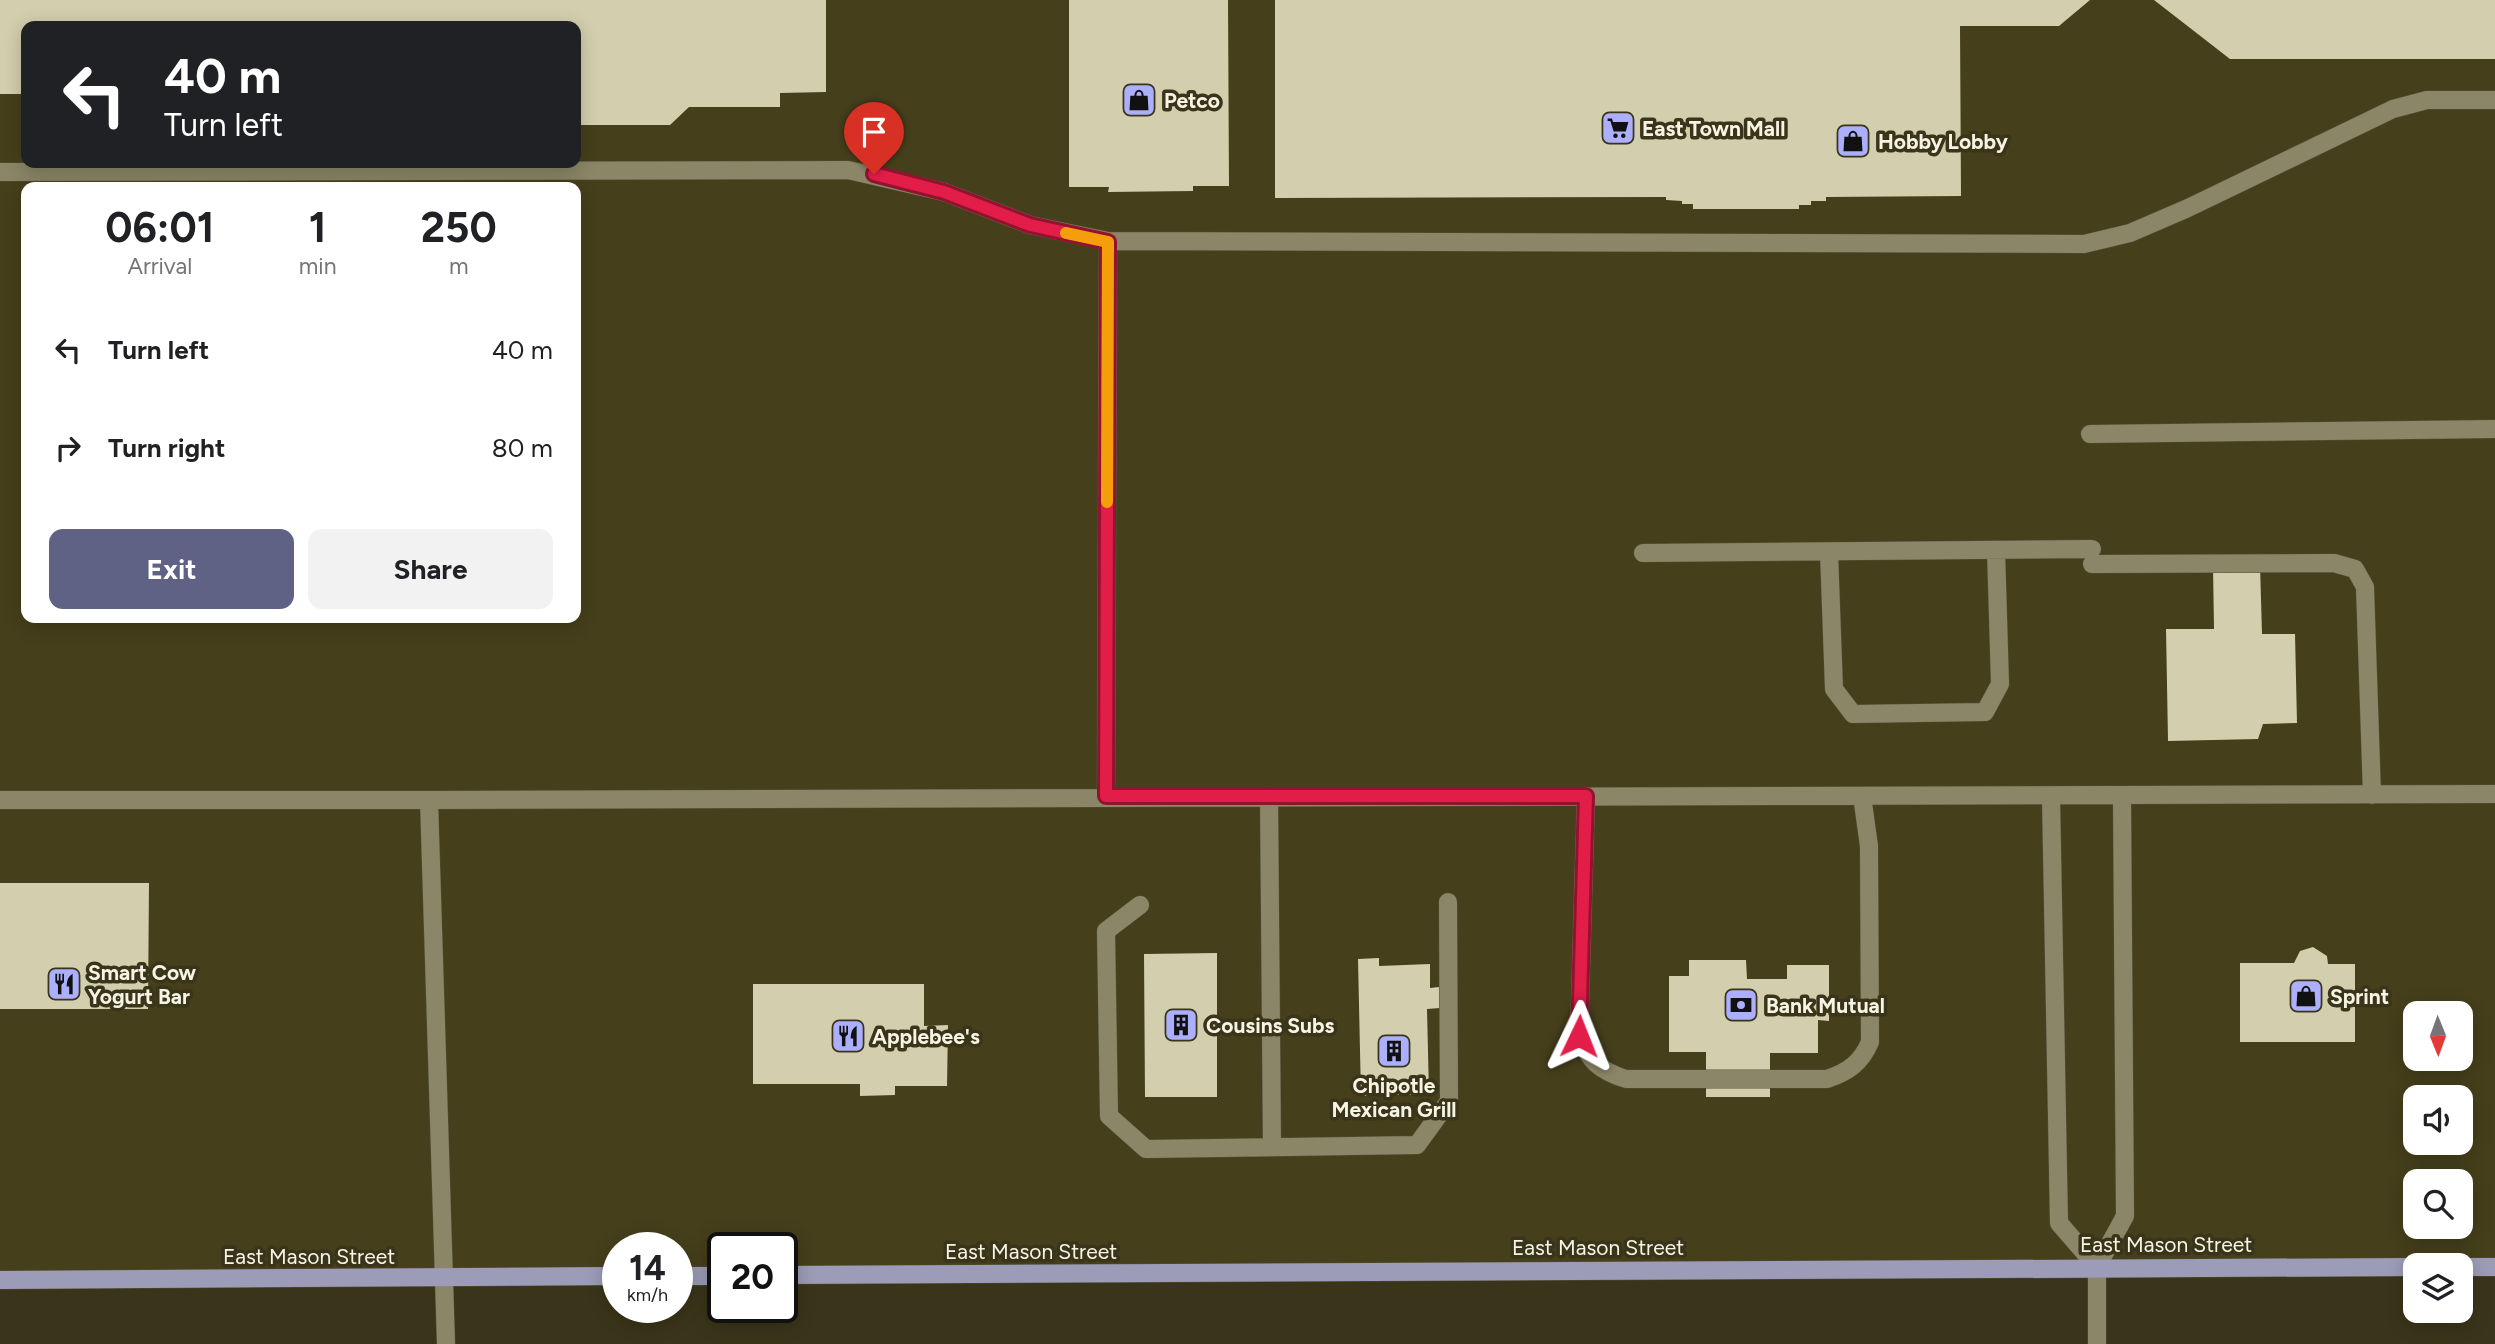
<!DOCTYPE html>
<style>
body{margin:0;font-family:Figtree,sans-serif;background:#f2f2f2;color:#202124;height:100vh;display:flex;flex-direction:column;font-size:26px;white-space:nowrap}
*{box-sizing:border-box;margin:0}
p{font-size:23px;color:#757577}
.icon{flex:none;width:38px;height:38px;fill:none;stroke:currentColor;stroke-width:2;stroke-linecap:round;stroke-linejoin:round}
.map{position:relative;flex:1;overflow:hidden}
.side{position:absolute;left:21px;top:182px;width:560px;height:441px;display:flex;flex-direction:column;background:#fff;border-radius:14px;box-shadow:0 4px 18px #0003}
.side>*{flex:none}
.banner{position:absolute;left:21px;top:21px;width:560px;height:147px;border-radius:14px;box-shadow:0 4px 18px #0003;background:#202124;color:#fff;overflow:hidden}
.needle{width:46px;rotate:179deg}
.controls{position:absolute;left:2403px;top:1001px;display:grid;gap:14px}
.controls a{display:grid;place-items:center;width:70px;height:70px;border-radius:14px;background:#fff;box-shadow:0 4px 18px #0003;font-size:35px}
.speed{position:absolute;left:602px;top:1232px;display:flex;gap:14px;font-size:35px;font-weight:700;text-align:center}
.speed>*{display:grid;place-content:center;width:91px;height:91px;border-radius:50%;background:#fff;box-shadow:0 4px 18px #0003;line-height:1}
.speed small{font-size:18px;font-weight:400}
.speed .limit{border:4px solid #111;border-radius:10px;background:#fff;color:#111}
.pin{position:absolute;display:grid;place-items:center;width:60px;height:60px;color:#fff;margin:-72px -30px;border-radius:50% 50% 50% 0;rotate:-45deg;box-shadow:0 0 7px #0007}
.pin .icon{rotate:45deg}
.me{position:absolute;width:77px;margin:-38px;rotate:2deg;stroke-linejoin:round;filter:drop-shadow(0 0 5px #0008)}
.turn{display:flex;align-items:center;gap:24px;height:147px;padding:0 28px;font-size:32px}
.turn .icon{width:91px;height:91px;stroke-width:2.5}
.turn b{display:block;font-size:49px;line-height:60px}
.eta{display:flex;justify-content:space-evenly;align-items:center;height:119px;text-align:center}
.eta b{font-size:42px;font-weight:700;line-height:49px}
.action{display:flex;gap:14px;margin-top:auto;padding:14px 28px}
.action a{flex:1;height:80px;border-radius:14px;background:#5f6185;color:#fff;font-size:28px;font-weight:700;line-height:80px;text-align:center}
.action a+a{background:#f2f2f2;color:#202124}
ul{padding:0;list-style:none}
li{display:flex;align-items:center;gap:21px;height:98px;padding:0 28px}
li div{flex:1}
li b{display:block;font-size:26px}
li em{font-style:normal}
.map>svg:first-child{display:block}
</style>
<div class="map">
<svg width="2495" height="1344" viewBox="0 0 2495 1344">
<rect width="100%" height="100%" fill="#3a351a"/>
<path fill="#453f1b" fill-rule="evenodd" d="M 0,0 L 2495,0 L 2495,1267 L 2415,1265 L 782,1275 L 782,1248 L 723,1248 L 723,1276 L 677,1276 L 677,1248 L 618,1248 L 618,1276 L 0,1280 ZM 26,26 L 576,26 L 576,163 L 26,163 ZM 26,187 L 576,187 L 576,618 L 26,618 ZM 2415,1013 L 2460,1013 L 2460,1059 L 2415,1059 ZM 2415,1097 L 2460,1097 L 2460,1143 L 2415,1143 ZM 2415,1181 L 2460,1181 L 2460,1227 L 2415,1227 Z"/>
<path fill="#d3cead" d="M 0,0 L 826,0 L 826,92 L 780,93 L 780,107 L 689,107 L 670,125 L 576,125 L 576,26 L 26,26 L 26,94 L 0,94 Z
M 1069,0 L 1228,0 L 1229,186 L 1193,186 L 1193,191 L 1108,192 L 1109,187 L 1069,187 Z
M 1275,0 L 2090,0 L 2059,26 L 1960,26 L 1961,196 L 1826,197 L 1826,201 L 1811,201 L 1811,205 L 1799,205 L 1799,209 L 1693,209 L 1693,204 L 1682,204 L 1682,201 L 1666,200 L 1666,197 L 1275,198 Z
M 2154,0 L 2495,0 L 2495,59 L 2230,59 Z
M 2260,565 L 2262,634 L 2295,634 L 2297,723 L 2263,724 L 2258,739 L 2168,741 L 2166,629 L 2214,629 L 2213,566 Z
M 0,883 L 149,883 L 148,1009 L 0,1009 Z
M 2313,947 L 2327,956 L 2328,964 L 2355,964 L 2355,1042 L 2240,1042 L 2240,963 L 2294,963 L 2300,951 Z
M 1217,953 L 1217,1097 L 1145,1097 L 1144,954 Z
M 1379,958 L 1379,966 L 1430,964 L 1430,988 L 1439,987 L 1440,1008 L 1427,1009 L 1429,1094 L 1361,1096 L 1358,959 Z
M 1689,960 L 1746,960 L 1747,979 L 1787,979 L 1787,965 L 1829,965 L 1829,1021 L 1818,1020 L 1818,1053 L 1770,1053 L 1770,1097 L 1706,1097 L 1706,1052 L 1669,1052 L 1669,976 L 1689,976 Z
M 753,984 L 924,984 L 924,1026 L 948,1025 L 947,1086 L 895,1086 L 895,1095 L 860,1096 L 860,1084 L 753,1084 Z"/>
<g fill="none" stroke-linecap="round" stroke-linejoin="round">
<defs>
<path id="minor" d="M 0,172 L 848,170 L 944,192 L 1030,225 L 1108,241 L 1106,796
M 1108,241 L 2084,244 L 2130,233 L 2188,208 L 2393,109 L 2427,100 L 2495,100
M 2090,434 L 2495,429
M 1829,552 L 1834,689 L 1853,714 L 1985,712 L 2000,684 L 1996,550
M 1643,553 L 2092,549
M 2092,564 L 2334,563 L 2355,569 L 2365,587 L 2372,795
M 1269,796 L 1272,1147
M 1586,796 L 1579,1036 C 1589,1061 1600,1071 1626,1079 L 1827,1079 C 1848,1072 1861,1063 1870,1042 L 1869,846 L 1862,796
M 2051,797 L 2059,1223 L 2097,1267
M 0,800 L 429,800
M 1140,905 L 1106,931 L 1109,1116 L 1146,1149 L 1417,1145 L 1449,1101 L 1448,902
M 446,1344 L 429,800 C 1117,796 1806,801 2495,794
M 2097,1344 L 2097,1267 L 2125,1216 L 2122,796"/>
<path id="major" d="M 2460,1267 L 2495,1267
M 782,1275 L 2415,1267
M 677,1276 L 723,1276
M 0,1280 L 618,1276"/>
</defs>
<use href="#minor" stroke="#545138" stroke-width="19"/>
<use href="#major" stroke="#545138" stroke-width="19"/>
<use href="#minor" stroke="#8b8667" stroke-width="18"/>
<use href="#major" stroke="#9c9cb8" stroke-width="18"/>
</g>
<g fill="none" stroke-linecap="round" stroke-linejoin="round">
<defs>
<path id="route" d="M 874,174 L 944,192 L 1030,225 L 1108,242 L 1106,796 L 1586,796 L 1579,1036"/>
</defs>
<use href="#route" stroke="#92132f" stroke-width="18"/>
<use href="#route" stroke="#e11d48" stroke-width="12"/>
<path stroke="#f59e0b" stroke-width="12" d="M 1066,233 L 1108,242 L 1107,502"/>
</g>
<defs>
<symbol id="shop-square" viewBox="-11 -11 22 22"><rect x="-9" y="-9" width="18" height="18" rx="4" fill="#acaffb" stroke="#3a351a"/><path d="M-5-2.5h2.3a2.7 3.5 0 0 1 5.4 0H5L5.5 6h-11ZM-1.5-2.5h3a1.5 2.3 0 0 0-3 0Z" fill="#111"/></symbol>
<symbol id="supermarket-square" viewBox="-11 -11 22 22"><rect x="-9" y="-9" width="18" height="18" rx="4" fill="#acaffb" stroke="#3a351a"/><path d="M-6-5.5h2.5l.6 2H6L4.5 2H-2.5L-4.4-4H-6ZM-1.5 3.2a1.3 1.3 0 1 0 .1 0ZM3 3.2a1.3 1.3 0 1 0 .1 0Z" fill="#111"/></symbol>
<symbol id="restaurant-square" viewBox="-11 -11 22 22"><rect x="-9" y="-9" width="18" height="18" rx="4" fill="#acaffb" stroke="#3a351a"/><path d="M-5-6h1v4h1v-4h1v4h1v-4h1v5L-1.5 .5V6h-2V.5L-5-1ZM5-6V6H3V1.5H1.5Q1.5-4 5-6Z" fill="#111"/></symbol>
<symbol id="bank-square" viewBox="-11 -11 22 22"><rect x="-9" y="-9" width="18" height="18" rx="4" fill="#acaffb" stroke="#3a351a"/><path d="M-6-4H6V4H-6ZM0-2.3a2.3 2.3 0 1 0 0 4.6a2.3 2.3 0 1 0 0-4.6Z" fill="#111"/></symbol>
<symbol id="building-square" viewBox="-11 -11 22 22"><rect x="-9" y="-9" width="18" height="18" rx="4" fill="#acaffb" stroke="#3a351a"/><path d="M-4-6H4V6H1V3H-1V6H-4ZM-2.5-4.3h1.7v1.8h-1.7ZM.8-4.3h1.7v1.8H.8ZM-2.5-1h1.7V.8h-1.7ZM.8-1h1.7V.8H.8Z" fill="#111"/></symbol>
</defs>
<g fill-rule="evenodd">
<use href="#shop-square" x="1120" y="81" width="38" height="38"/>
<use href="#supermarket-square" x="1599" y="109" width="38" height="38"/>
<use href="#shop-square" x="1834" y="122" width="38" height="38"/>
<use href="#restaurant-square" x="45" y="965" width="38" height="38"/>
<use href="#shop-square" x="2287" y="977" width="38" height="38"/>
<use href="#bank-square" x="1722" y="986" width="38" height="38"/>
<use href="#building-square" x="1162" y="1006" width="38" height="38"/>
<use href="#restaurant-square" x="829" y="1017" width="38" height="38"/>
<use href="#building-square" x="1375" y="1032" width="38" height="38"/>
</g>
<g text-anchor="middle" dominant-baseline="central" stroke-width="7" stroke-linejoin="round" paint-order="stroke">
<g font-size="21" font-weight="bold" fill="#f6f4e3" stroke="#3a351a" text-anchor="start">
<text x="1164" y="100">Petco</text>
<text x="1642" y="128">East Town Mall</text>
<text x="1878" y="141">Hobby Lobby</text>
<text x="88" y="972">Smart Cow<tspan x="88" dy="24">Yogurt Bar</tspan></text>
<text x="2330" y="996">Sprint</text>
<text x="1766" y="1005">Bank Mutual</text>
<text x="1206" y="1025">Cousins Subs</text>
<text x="872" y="1036">Applebee's</text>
<text x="1394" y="1085" text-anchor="middle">Chipotle<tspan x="1394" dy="24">Mexican Grill</tspan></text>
</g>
<g font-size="21" fill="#f6f4e3" stroke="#3a351a">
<text x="2166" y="1244">East Mason Street</text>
<text x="1598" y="1247">East Mason Street</text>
<text x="1031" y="1251">East Mason Street</text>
<text x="309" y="1256">East Mason Street</text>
</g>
</g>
</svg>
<div class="controls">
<a><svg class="needle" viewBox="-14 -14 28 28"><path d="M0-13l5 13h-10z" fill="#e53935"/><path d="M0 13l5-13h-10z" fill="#757577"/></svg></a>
<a><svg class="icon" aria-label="sound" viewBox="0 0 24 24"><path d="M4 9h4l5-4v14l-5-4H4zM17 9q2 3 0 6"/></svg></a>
<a><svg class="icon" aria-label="search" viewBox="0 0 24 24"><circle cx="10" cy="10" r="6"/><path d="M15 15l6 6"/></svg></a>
<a><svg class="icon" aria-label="layers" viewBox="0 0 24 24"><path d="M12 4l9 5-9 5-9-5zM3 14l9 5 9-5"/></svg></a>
</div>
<div class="speed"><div>14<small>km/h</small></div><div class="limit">20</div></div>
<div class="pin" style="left:874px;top:174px;background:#d93025"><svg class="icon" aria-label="arrive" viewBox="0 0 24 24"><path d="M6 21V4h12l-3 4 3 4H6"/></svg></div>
<svg class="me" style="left:1579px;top:1036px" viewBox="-20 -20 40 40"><path d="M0-17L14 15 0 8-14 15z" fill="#e11d48" stroke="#fff" stroke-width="4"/></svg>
<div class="banner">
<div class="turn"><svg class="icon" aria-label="left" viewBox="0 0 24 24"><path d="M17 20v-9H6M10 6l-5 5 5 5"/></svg><div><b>40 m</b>Turn left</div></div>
</div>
<section class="side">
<div class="eta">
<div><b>06:01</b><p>Arrival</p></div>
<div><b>1</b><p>min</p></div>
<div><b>250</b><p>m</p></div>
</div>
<ul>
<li><svg class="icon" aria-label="left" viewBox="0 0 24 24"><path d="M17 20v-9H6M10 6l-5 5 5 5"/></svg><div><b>Turn left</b></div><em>40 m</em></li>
<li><svg class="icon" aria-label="right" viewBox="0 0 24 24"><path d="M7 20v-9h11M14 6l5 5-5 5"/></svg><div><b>Turn right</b></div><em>80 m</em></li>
</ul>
<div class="action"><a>Exit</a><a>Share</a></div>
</section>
</div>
